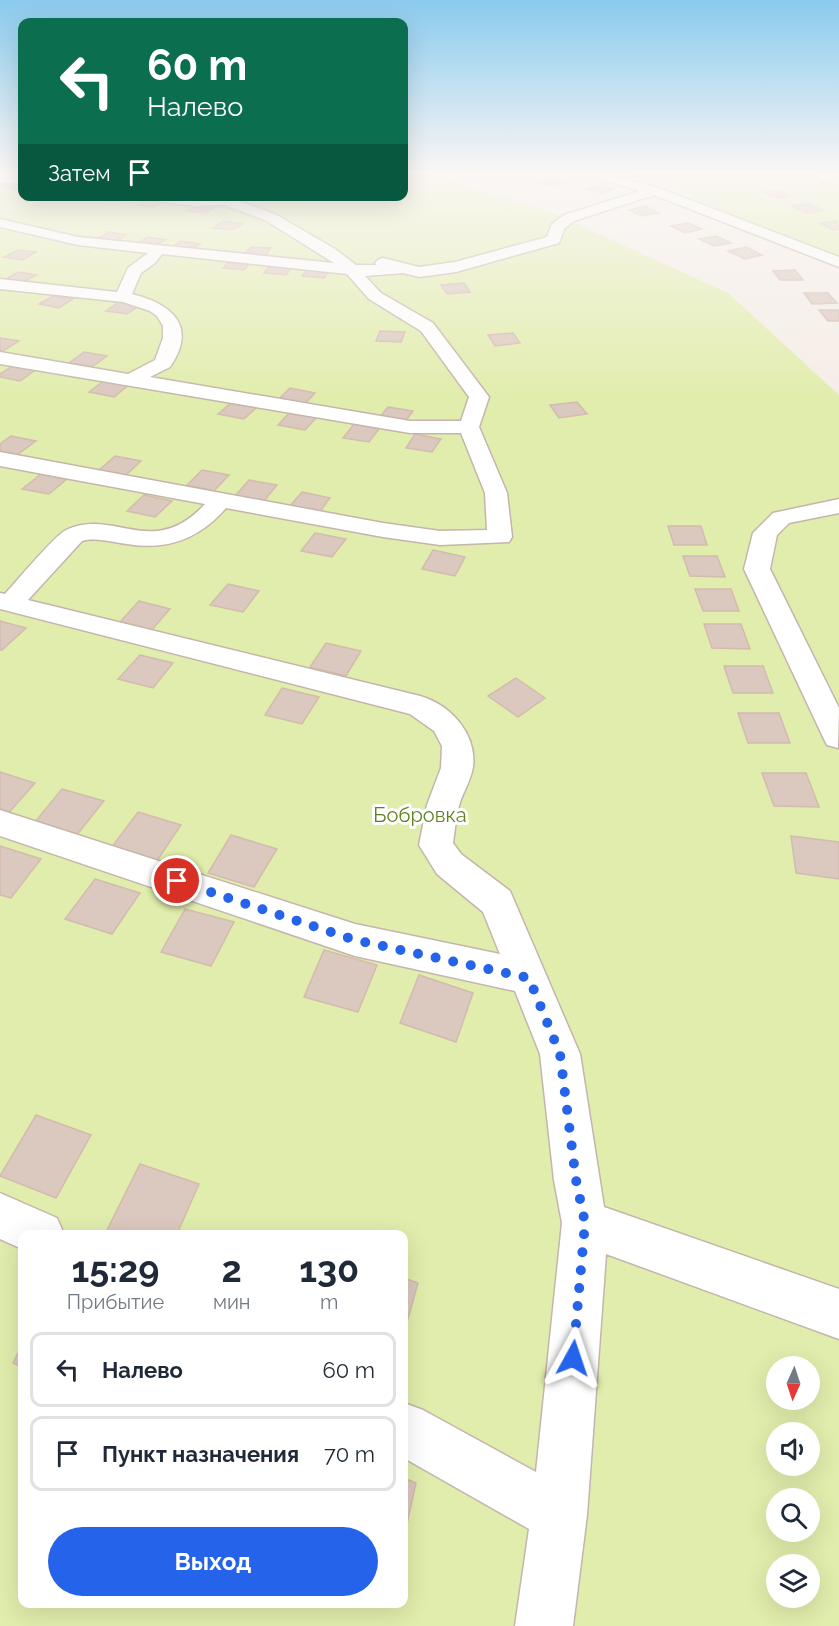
<!DOCTYPE html>
<html lang="ru">
<meta charset="utf-8">
<style>
body{margin:0;font-family:Raleway,sans-serif;background:#f2f2f3;color:#1f2937;height:100vh;display:flex;flex-direction:column;font-size:22px;white-space:nowrap}
*{box-sizing:border-box;margin:0}
p{font-size:20px;color:#747a83}
.icon{flex:none;width:33px;height:33px;fill:none;stroke:currentColor;stroke-width:2;stroke-linecap:round;stroke-linejoin:round}
.map{position:relative;flex:1;overflow:hidden}
.side{position:absolute;left:18px;top:1230px;width:390px;height:378px;display:flex;flex-direction:column;background:#fff;border-radius:12px;box-shadow:0 6px 24px #0002}
.side>*{flex:none}
.banner{position:absolute;left:18px;top:18px;width:390px;height:183px;border-radius:12px;box-shadow:0 6px 24px #0002;background:#0b6e4f;color:#fff;overflow:hidden}
.needle{width:39px;rotate:183deg}
.controls{position:absolute;left:766px;top:1356px;display:grid;gap:12px}
.controls a{display:grid;place-items:center;width:54px;height:54px;border-radius:50%;background:#fff;box-shadow:0 6px 24px #0002;font-size:30px}
.pin{position:absolute;display:grid;place-items:center;width:51px;height:51px;color:#fff;margin:-26px;border:3px solid #fff;border-radius:50%;box-shadow:0 2px 6px #0007}
.me{position:absolute;width:66px;margin:-33px;rotate:5deg;stroke-linejoin:round;filter:drop-shadow(0 0 4px #0008)}
.turn{display:flex;align-items:center;gap:21px;height:126px;padding:0 30px;font-size:27px}
.turn .icon{width:78px;height:78px;stroke-width:2.5}
.turn b{display:block;font-size:42px;line-height:51px}
.then{display:flex;align-items:center;height:57px;padding:0 30px;background:#0003;gap:12px;font-size:22px}
.eta{display:flex;justify-content:space-evenly;align-items:center;height:102px;text-align:center}
.eta b{font-size:36px;font-weight:700;line-height:42px}
.action{display:flex;gap:12px;margin-top:auto;padding:12px 30px}
.action a{flex:1;height:69px;border-radius:36px;background:#2563eb;color:#fff;font-size:24px;font-weight:700;line-height:69px;text-align:center}
ul{padding:0;list-style:none}
li{display:flex;align-items:center;gap:18px;height:75px;margin:0 12px 9px;padding:0 18px;border:3px solid #e0e1e3;border-radius:12px}
li div{flex:1}
li b{display:block;font-size:22px}
li em{font-style:normal}
.map>svg:first-child{display:block}
</style>
<div class="map">
<svg width="839" height="1626" viewBox="0 0 839 1626">
<rect width="100%" height="100%" fill="#f5ede7"/>
<path fill="#e1edac" fill-rule="evenodd" d="M 0,172 L 22,172 L 22,196 L 404,196 L 404,172 L 423,172 L 555,214 L 728,293 L 839,395 L 839,1626 L 0,1626 ZM 22,1234 L 404,1234 L 404,1604 L 22,1604 ZM 777,1366 L 810,1366 L 810,1400 L 777,1400 ZM 777,1432 L 810,1432 L 810,1466 L 777,1466 ZM 777,1498 L 810,1498 L 810,1532 L 777,1532 ZM 777,1564 L 810,1564 L 810,1598 L 777,1598 Z
M 613,172 L 839,172 L 839,262 L 750,225 L 677,189 Z"/>
<path fill="#dbc8be" stroke="#d3bbae" stroke-width="1.5" d="M 551,178 L 563,182 L 551,186 L 538,182 Z
M 14,182 L 22,183 L 22,187 L 18,189 L 2,187 Z
M 601,185 L 614,189 L 602,193 L 588,189 Z
M 779,190 L 792,196 L 777,198 L 763,192 Z
M 105,196 L 125,196 L 115,202 L 98,200 Z
M 147,199 L 164,201 L 153,207 L 137,205 Z
M 808,204 L 823,210 L 807,213 L 792,206 Z
M 198,205 L 216,207 L 206,213 L 188,211 Z
M 645,206 L 659,213 L 642,216 L 629,210 Z
M 224,221 L 242,224 L 232,230 L 213,228 Z
M 837,221 L 839,229 L 833,230 L 820,223 Z
M 688,223 L 702,229 L 685,233 L 671,226 Z
M 109,232 L 126,235 L 115,242 L 97,239 Z
M 716,236 L 731,243 L 714,246 L 699,239 Z
M 148,237 L 166,240 L 155,246 L 136,244 Z
M 181,241 L 200,244 L 189,250 L 170,248 Z
M 251,247 L 271,248 L 265,256 L 244,254 Z
M 746,247 L 762,255 L 745,259 L 728,251 Z
M 18,250 L 36,252 L 23,260 L 4,257 Z
M 230,261 L 251,262 L 244,270 L 223,268 Z
M 271,265 L 292,267 L 286,275 L 264,273 Z
M 308,268 L 330,270 L 324,278 L 302,276 Z
M 795,270 L 803,280 L 780,280 L 773,271 Z
M 18,272 L 37,275 L 23,282 L 4,280 Z
M 464,283 L 470,292 L 447,294 L 441,285 Z
M 804,293 L 828,293 L 837,303 L 812,304 Z
M 53,296 L 73,299 L 59,308 L 39,304 Z
M 119,302 L 140,305 L 127,314 L 106,311 Z
M 819,310 L 839,310 L 839,321 L 828,321 Z
M 380,331 L 405,332 L 401,342 L 376,341 Z
M 513,333 L 520,343 L 495,346 L 488,335 Z
M 0,338 L 19,341 L 3,351 L 0,351 Z
M 84,352 L 107,356 L 92,367 L 69,363 Z
M 14,365 L 37,369 L 20,381 L 0,377 L 0,374 Z
M 105,380 L 129,385 L 114,397 L 89,392 Z
M 290,388 L 315,393 L 304,405 L 278,400 Z
M 232,402 L 258,406 L 244,419 L 218,414 Z
M 577,402 L 587,414 L 559,418 L 550,405 Z
M 388,407 L 413,411 L 404,423 L 378,419 Z
M 290,412 L 317,417 L 305,430 L 278,425 Z
M 354,424 L 379,429 L 369,442 L 343,438 Z
M 415,434 L 441,439 L 432,452 L 406,448 Z
M 11,436 L 36,441 L 17,455 L 0,451 L 0,444 Z
M 115,456 L 141,461 L 125,476 L 99,470 Z
M 202,470 L 229,475 L 214,491 L 187,485 Z
M 41,474 L 67,479 L 49,494 L 22,489 Z
M 249,480 L 277,485 L 264,501 L 235,496 Z
M 302,492 L 330,498 L 318,514 L 288,508 Z
M 144,495 L 172,501 L 155,517 L 127,511 Z
M 668,526 L 701,526 L 707,545 L 674,545 Z
M 315,533 L 346,539 L 332,557 L 301,551 Z
M 433,550 L 465,557 L 455,576 L 422,569 Z
M 683,556 L 717,556 L 725,577 L 690,576 Z
M 228,584 L 259,591 L 243,612 L 210,605 Z
M 695,589 L 731,589 L 739,611 L 703,611 Z
M 139,601 L 170,609 L 151,631 L 119,623 Z
M 0,621 L 26,628 L 2,650 L 0,650 Z
M 704,624 L 741,624 L 750,649 L 712,648 Z
M 326,643 L 361,651 L 346,676 L 310,667 Z
M 140,655 L 173,663 L 153,688 L 118,679 Z
M 724,666 L 763,666 L 773,693 L 733,693 Z
M 516,678 L 545,698 L 518,717 L 488,696 Z
M 282,688 L 319,697 L 302,724 L 265,715 Z
M 738,713 L 779,713 L 790,743 L 748,743 Z
M 0,772 L 35,783 L 6,816 L 0,814 Z
M 762,773 L 806,773 L 819,807 L 774,806 Z
M 62,789 L 104,801 L 76,836 L 34,823 Z
M 138,812 L 181,825 L 156,862 L 111,848 Z
M 231,835 L 277,849 L 254,887 L 208,873 Z
M 791,836 L 839,842 L 839,879 L 796,873 Z
M 0,846 L 41,859 L 11,898 L 0,895 Z
M 95,879 L 140,893 L 112,934 L 65,919 Z
M 185,909 L 234,922 L 211,966 L 161,952 Z
M 324,950 L 377,965 L 358,1012 L 304,997 Z
M 419,975 L 473,993 L 456,1042 L 400,1023 Z
M 36,1115 L 91,1135 L 56,1198 L 0,1176 Z
M 140,1164 L 199,1184 L 177,1234 L 120,1234 L 107,1230 Z
M 404,1278 L 418,1283 L 404,1333 Z
M 22,1345 L 22,1367 L 13,1363 Z
M 404,1478 L 416,1483 L 404,1537 Z"/>
<g fill="none" stroke-linecap="round" stroke-linejoin="round">
<defs>
<path id="minor" d="M 577,172 L 599,172 L 659,188 L 839,257 L 839,267 L 654,195 L 574,221 L 564,229 L 559,243 L 456,272 L 419,277 L 403,273 L 365,276 L 381,293 L 433,323 L 489,397 L 479,427 L 507,493 L 512,537 L 509,542 L 440,545 L 383,537 L 226,508 C 200,538 168,551 127,544 C 112,542 96,537 82,541 L 28,600 L 420,696 C 451,705 477,734 473,767 C 471,779 464,791 460,802 C 456,815 455,830 453,843 L 461,854 L 510,891 L 580,1054 L 604,1207 L 839,1289 L 839,1339 L 606,1254 L 587,1515 L 573,1626 L 515,1626 L 529,1529 L 404,1458 L 404,1403 L 423,1410 L 536,1472 L 562,1223 L 554,1180 L 540,1054 L 515,991 L 355,956 L 0,836 L 0,810 L 355,924 L 500,954 L 483,912 L 437,874 L 419,845 L 427,805 L 441,768 L 442,746 L 434,731 L 410,714 L 0,609 L 0,593 L 5,594 C 16,582 54,536 66,530 C 114,507 153,561 205,504 L 0,466 L 0,452 L 383,523 L 440,531 L 487,530 L 485,493 L 461,433 L 410,433 L 0,364 L 0,352 L 128,374 L 155,360 L 163,338 L 163,326 L 157,316 L 150,311 L 123,302 L 0,289 L 0,279 L 117,292 L 128,268 L 148,253 L 78,245 L 0,227 L 0,219 L 78,237 L 334,263 L 265,220 L 224,205 L 195,206 L 149,200 L 143,196 L 225,196 L 275,214 L 335,249 L 356,265 L 377,265 L 375,263 L 378,260 L 383,258 L 419,267 L 455,262 L 547,237 L 552,224 L 564,215 L 640,191 ZM 162,254 L 347,274 L 369,299 L 421,331 L 469,397 L 461,421 L 410,421 L 150,377 L 170,367 C 198,326 172,304 132,294 L 141,273 L 155,263 Z
M 825,172 L 839,172 L 839,176 L 824,181 L 820,180 L 818,177 Z
M 0,174 L 22,176 L 22,184 L 0,182 Z
M 839,499 L 839,513 L 789,523 L 777,535 L 770,569 L 839,708 L 838,748 L 827,745 L 823,737 L 744,569 L 753,533 L 773,513 Z
M 0,1193 L 57,1218 L 64,1234 L 22,1234 L 22,1249 L 0,1239 Z"/>
</defs>
<use href="#minor" stroke="#c5b5ac" stroke-width="3"/>
<use href="#minor" fill="#fff" fill-rule="evenodd"/>
</g>
<linearGradient id="sky" x2="0" y2="1"><stop stop-color="#8acaee"/><stop offset="0.43" stop-color="#faf7f4"/><stop offset="1" stop-color="#faf7f4" stop-opacity="0"/></linearGradient>
<rect width="839" height="400" fill="url(#sky)"/>
<g fill="none" stroke-linecap="round" stroke-linejoin="round">
<path stroke="#2563eb" stroke-width="10" stroke-dasharray="0 18" d="M 177,881 L 355,940 L 529,978 L 560,1054 L 576,1180 L 585,1223 L 573,1358"/>
</g>
<g text-anchor="middle" dominant-baseline="central" stroke-width="6" stroke-linejoin="round" paint-order="stroke">
<g font-size="20" fill="#5f8122" stroke="#fff">
<text x="420" y="815">Бобровка</text>
</g>
</g>
</svg>
<div class="controls">
<a><svg class="needle" viewBox="-14 -14 28 28"><path d="M0-13l5 13h-10z" fill="#e53935"/><path d="M0 13l5-13h-10z" fill="#747a83"/></svg></a>
<a><svg class="icon" aria-label="sound" viewBox="0 0 24 24"><path d="M4 9h4l5-4v14l-5-4H4zM17 9q2 3 0 6"/></svg></a>
<a><svg class="icon" aria-label="search" viewBox="0 0 24 24"><circle cx="10" cy="10" r="6"/><path d="M15 15l6 6"/></svg></a>
<a><svg class="icon" aria-label="layers" viewBox="0 0 24 24"><path d="M12 4l9 5-9 5-9-5zM3 14l9 5 9-5"/></svg></a>
</div>
<div class="pin" style="left:177px;top:881px;background:#d93025"><svg class="icon" aria-label="arrive" viewBox="0 0 24 24"><path d="M6 21V4h12l-3 4 3 4H6"/></svg></div>
<svg class="me" style="left:573px;top:1358px" viewBox="-20 -20 40 40"><path d="M0-17L14 15 0 8-14 15z" fill="#2563eb" stroke="#fff" stroke-width="4"/></svg>
<div class="banner">
<div class="turn"><svg class="icon" aria-label="left" viewBox="0 0 24 24"><path d="M17 20v-9H6M10 6l-5 5 5 5"/></svg><div><b>60 m</b>Налево</div></div>
<div class="then">Затем<svg class="icon" aria-label="arrive" viewBox="0 0 24 24"><path d="M6 21V4h12l-3 4 3 4H6"/></svg></div>
</div>
<section class="side">
<div class="eta">
<div><b>15:29</b><p>Прибытие</p></div>
<div><b>2</b><p>мин</p></div>
<div><b>130</b><p>m</p></div>
</div>
<ul>
<li><svg class="icon" aria-label="left" viewBox="0 0 24 24"><path d="M17 20v-9H6M10 6l-5 5 5 5"/></svg><div><b>Налево</b></div><em>60 m</em></li>
<li><svg class="icon" aria-label="arrive" viewBox="0 0 24 24"><path d="M6 21V4h12l-3 4 3 4H6"/></svg><div><b>Пункт назначения</b></div><em>70 m</em></li>
</ul>
<div class="action"><a>Выход</a></div>
</section>
</div>
